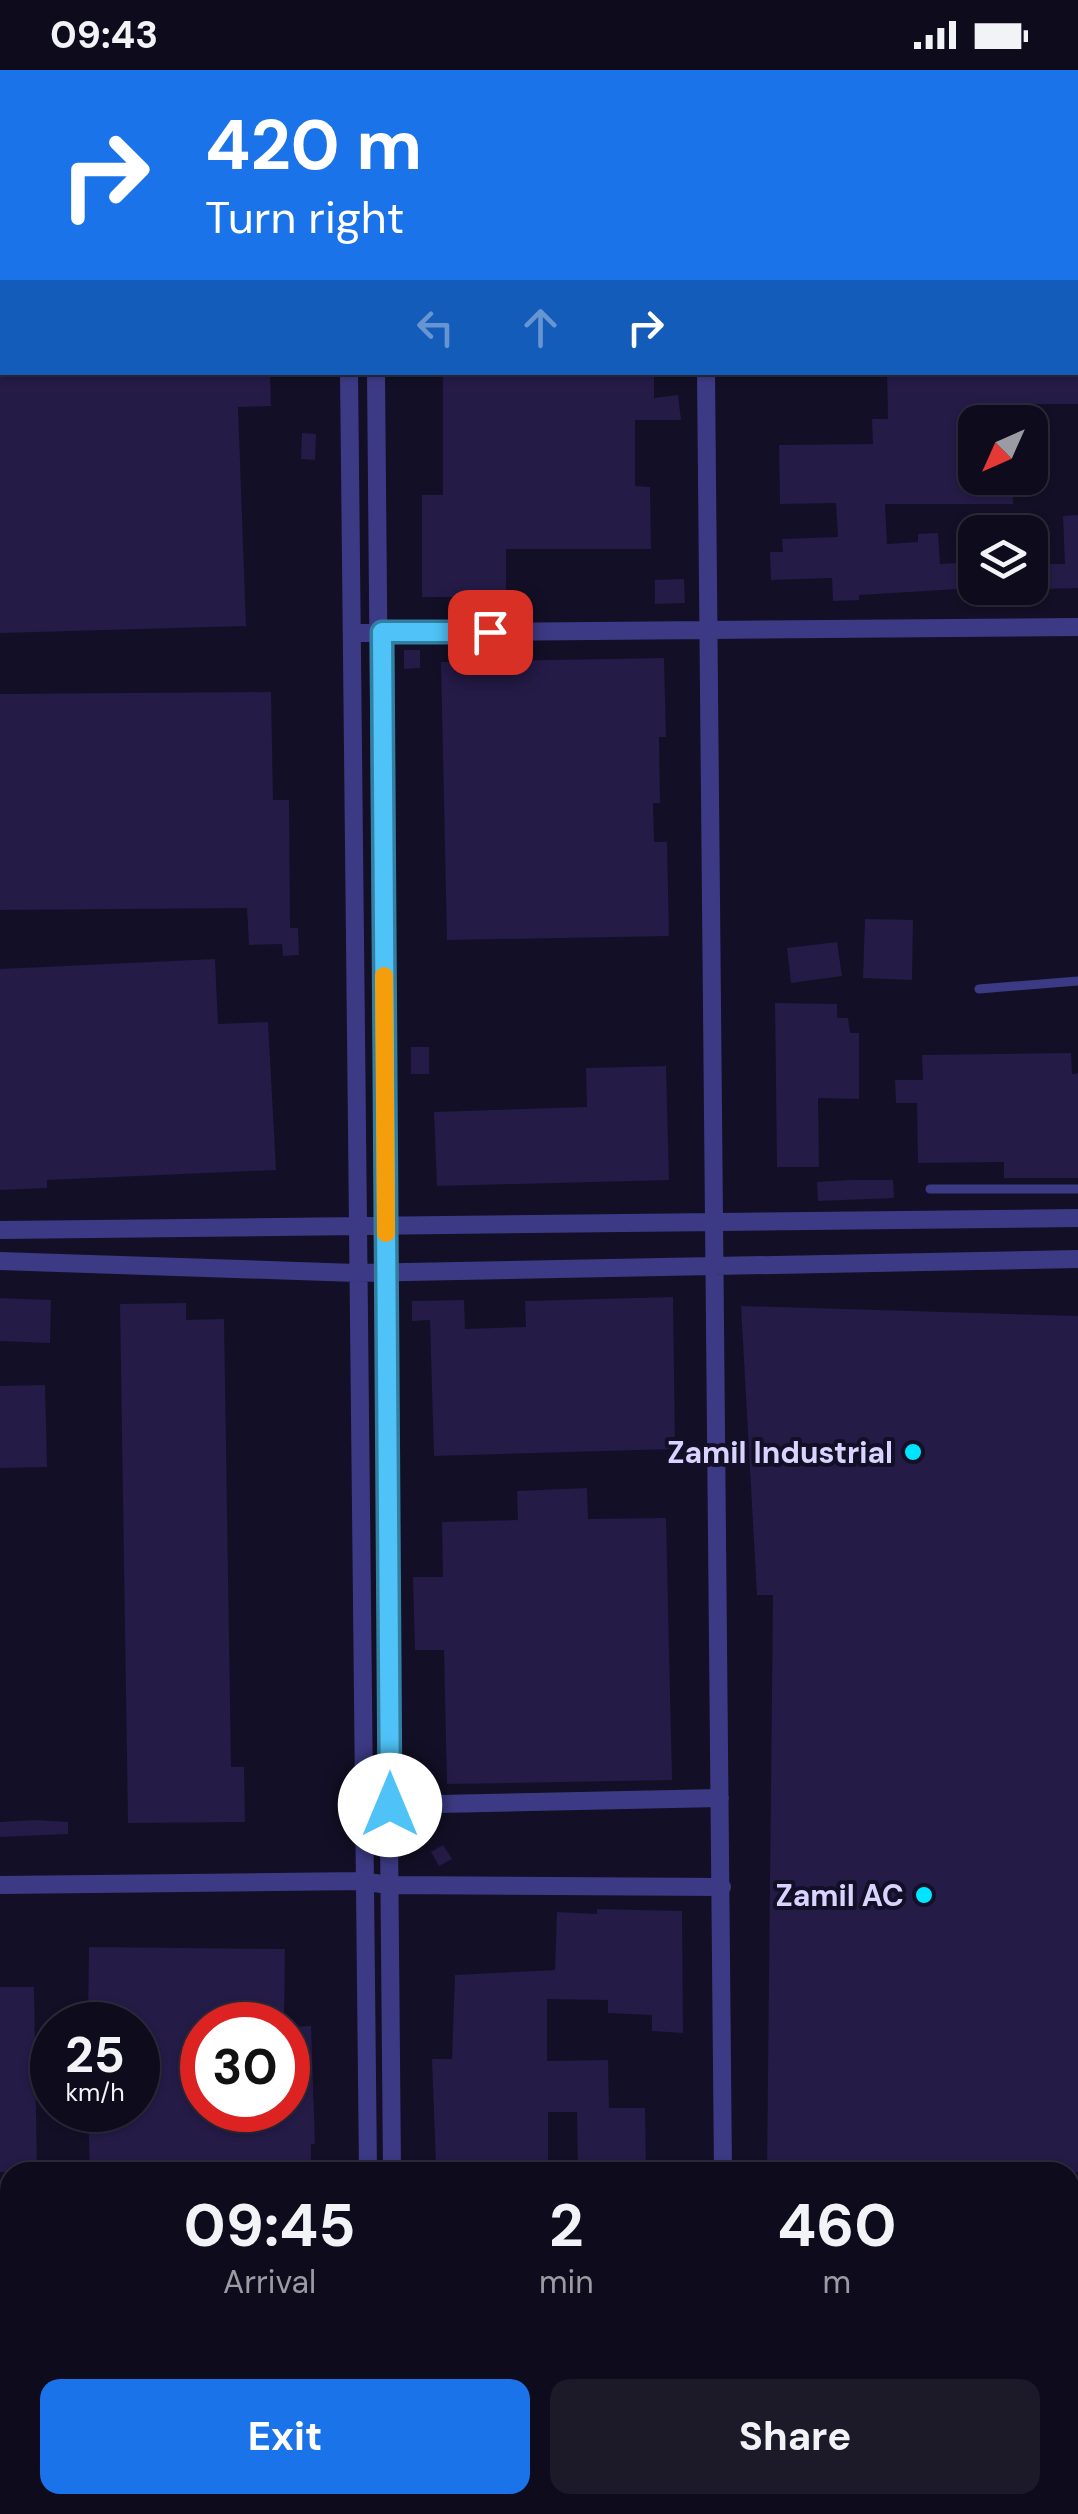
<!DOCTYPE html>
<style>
body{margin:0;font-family:"DM Sans",sans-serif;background:#1c1929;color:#f1f3f6;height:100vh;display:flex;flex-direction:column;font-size:38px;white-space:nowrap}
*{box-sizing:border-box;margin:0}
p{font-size:32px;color:#9b9ba3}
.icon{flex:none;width:55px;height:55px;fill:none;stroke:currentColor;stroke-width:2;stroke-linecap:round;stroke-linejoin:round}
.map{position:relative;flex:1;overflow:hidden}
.side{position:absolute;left:0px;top:2092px;width:1080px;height:352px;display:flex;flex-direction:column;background:#0e0b1c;border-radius:30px 30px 0 0;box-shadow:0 2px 8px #0004,0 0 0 2px #2e2b3b}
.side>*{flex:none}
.banner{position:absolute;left:0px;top:0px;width:1080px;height:305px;box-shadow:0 2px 8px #0004,0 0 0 2px #2e2b3b;background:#1a73e8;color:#fff;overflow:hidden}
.needle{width:65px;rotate:225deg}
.tools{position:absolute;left:958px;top:335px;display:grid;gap:20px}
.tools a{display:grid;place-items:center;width:90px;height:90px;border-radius:20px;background:#0e0b1c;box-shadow:0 2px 8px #0004,0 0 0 2px #2e2b3b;font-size:50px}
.speed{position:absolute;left:30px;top:1932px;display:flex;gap:20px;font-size:50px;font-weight:700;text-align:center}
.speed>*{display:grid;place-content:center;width:130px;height:130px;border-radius:50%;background:#0e0b1c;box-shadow:0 2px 8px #0004,0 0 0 2px #2e2b3b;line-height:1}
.speed small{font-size:25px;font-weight:400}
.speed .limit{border:15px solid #d22;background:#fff;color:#111}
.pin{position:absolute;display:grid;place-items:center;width:85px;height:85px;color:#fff;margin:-42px;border-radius:20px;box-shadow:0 5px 15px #0006}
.me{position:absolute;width:110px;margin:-55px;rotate:0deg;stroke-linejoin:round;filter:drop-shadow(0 0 8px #0008)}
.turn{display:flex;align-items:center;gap:35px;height:210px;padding:0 40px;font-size:45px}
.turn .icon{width:130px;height:130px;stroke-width:2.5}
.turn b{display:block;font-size:70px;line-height:85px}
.lanes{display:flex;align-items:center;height:95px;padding:0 40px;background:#0003;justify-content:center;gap:50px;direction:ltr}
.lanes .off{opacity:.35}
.eta{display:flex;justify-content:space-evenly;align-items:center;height:170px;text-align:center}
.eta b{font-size:60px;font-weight:700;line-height:70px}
.button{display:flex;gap:20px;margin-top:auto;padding:20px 40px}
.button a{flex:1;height:115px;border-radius:20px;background:#1a73e8;color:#fff;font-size:40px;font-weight:700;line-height:115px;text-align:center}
.button a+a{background:#1c1929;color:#f1f3f6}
.status{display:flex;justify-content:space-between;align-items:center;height:70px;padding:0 50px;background:#0e0b1c;direction:ltr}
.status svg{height:28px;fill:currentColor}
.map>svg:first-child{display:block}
</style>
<div class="status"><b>09:43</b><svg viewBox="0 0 49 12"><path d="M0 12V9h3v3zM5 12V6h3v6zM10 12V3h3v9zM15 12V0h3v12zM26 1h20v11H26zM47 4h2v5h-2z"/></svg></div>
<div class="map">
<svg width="1078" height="2444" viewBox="0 0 1078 2444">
<rect width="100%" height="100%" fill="#130f26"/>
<path fill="#241b47" d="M 0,302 L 270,302 L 271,336 L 238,337 L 246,556 L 0,563 Z
M 443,302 L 654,302 L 654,328 L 678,325 L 681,350 L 635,350 L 635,416 L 650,417 L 651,479 L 506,479 L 506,527 L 422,527 L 422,425 L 443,425 Z
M 887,302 L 1078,302 L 1078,334 L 1011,334 L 1012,352 L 975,352 L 975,408 L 1013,408 L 1013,434 L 885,434 L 887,474 L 918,472 L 918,464 L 938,463 L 940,494 L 975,492 L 975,518 L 859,525 L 859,530 L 833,531 L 832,508 L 771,510 L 770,482 L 783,482 L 782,469 L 838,467 L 836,433 L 780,434 L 779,375 L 873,374 L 872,349 L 888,349 Z
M 302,363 L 316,364 L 315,390 L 301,389 Z
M 1078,445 L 1078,518 L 1046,519 L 1046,510 L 1039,509 L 1039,494 L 1065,494 L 1063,446 Z
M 684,509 L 685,533 L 655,534 L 655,510 Z
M 404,580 L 420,580 L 420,598 L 404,599 Z
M 664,588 L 666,667 L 659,667 L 660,733 L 653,733 L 654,772 L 667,772 L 669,866 L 447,870 L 441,592 Z
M 271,622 L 273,730 L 289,730 L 290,858 L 298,858 L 299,885 L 283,886 L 282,874 L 249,875 L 247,838 L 0,840 L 0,624 Z
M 865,849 L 913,850 L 912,910 L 863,908 Z
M 837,872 L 842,906 L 791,913 L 787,878 Z
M 215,889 L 218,954 L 268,952 L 276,1100 L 47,1110 L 47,1118 L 0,1120 L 0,899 Z
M 775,933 L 837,934 L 837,948 L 848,948 L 850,963 L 859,963 L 859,1029 L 818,1028 L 819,1097 L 777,1097 Z
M 411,977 L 429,977 L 429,1004 L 411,1004 Z
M 1071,983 L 1072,1004 L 1078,1003 L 1078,1108 L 1004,1108 L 1004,1092 L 918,1093 L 917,1033 L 896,1033 L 895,1010 L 923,1010 L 922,985 Z
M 666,996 L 669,1110 L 437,1116 L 434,1042 L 587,1037 L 586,998 Z
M 849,1110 L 893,1110 L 894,1128 L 818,1131 L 817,1112 Z
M 673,1227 L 675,1379 L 434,1386 L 430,1250 L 412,1251 L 412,1231 L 464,1230 L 465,1259 L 526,1257 L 525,1231 Z
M 0,1228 L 51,1230 L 50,1273 L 0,1271 Z
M 186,1233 L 186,1250 L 224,1249 L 231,1697 L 244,1697 L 245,1752 L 128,1753 L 120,1234 Z
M 741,1236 L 1078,1246 L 1078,2102 L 767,2102 L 773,1525 L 757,1525 Z
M 45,1315 L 47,1397 L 0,1398 L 0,1316 Z
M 587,1418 L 588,1449 L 666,1448 L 672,1710 L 447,1714 L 444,1580 L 415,1580 L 413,1507 L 443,1507 L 442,1452 L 518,1450 L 517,1421 Z
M 36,1750 L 68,1752 L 68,1764 L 0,1767 L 0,1752 Z
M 443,1775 L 452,1789 L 439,1796 L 431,1782 Z
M 597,1839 L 682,1841 L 683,1963 L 652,1961 L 652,1945 L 608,1943 L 608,1930 L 547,1929 L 547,1991 L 608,1990 L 609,2038 L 645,2038 L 646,2102 L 578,2102 L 577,2042 L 548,2042 L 548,2102 L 453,2102 L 453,2095 L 436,2096 L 432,1989 L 452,1989 L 455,1905 L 555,1900 L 557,1842 L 597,1844 Z
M 89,1877 L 285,1879 L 284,1955 L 202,1955 L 202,2040 L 289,2040 L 288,1957 L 311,1956 L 315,2074 L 311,2074 L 311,2102 L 90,2102 L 88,2040 L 138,2040 L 138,1955 L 88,1955 Z
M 0,1917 L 34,1917 L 37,2102 L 0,2102 Z"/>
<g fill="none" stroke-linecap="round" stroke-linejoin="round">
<path stroke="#3d3a85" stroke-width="9" d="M 979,919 L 1078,911
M 930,1119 L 1078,1119"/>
<path stroke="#3d3a85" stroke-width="18" d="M 345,0 L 345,2
M 369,0 L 369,2
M 704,0 L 705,2
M 349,302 L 368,2102
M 376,302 L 392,2102
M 706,302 L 723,2102
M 353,563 L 1078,557
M 0,1160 L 1078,1148
M 0,1191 L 356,1203 L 1078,1189
M 390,1735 L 720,1728
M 0,1815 L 362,1811 L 388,1815 L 722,1817
M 1070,2429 L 1078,2430
M 997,2435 L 997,2444
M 353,2444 L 394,2439 L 777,2435"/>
</g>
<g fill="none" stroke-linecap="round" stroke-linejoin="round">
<defs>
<path id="route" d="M 390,1735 L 382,562 L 490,562"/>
</defs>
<use href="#route" stroke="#337fa1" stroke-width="25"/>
<use href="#route" stroke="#4fc3f7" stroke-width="18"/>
<path stroke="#f59e0b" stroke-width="18" d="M 384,906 L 386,1163"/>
</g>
<g fill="#00e5ff" stroke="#130f26" stroke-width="4">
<circle cx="913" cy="1382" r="10"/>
<circle cx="924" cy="1825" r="10"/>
</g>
<g text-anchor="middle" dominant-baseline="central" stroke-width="8" stroke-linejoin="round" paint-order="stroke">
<g font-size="30" font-weight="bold" fill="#d9d4ff" stroke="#130f26" text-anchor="end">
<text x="893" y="1382">Zamil Industrial</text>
<text x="904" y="1825">Zamil AC</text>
</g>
</g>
</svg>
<div class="tools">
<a><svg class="needle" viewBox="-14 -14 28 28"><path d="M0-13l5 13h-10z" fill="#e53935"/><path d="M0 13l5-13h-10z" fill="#9b9ba3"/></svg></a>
<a><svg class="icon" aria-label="layers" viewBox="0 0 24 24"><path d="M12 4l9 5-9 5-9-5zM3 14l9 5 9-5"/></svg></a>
</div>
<div class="speed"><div>25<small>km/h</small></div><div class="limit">30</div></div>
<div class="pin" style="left:490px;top:562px;background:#d93025"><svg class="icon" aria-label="arrive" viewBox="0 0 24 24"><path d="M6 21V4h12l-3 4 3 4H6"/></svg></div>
<svg class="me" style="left:390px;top:1735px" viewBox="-20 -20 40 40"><circle r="19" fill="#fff"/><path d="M0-13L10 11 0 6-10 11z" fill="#4fc3f7"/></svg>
<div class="banner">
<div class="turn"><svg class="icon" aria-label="right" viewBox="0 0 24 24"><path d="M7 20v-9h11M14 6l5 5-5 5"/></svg><div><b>420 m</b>Turn right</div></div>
<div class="lanes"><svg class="icon off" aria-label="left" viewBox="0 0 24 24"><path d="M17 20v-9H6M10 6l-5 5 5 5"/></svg><svg class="icon off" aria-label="ahead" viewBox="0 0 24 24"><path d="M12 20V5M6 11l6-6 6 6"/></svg><svg class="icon" aria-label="right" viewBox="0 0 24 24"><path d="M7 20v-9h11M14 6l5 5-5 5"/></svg></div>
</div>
<section class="side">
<div class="eta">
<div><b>09:45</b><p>Arrival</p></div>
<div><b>2</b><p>min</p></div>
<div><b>460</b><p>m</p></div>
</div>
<div class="button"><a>Exit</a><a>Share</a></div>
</section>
</div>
